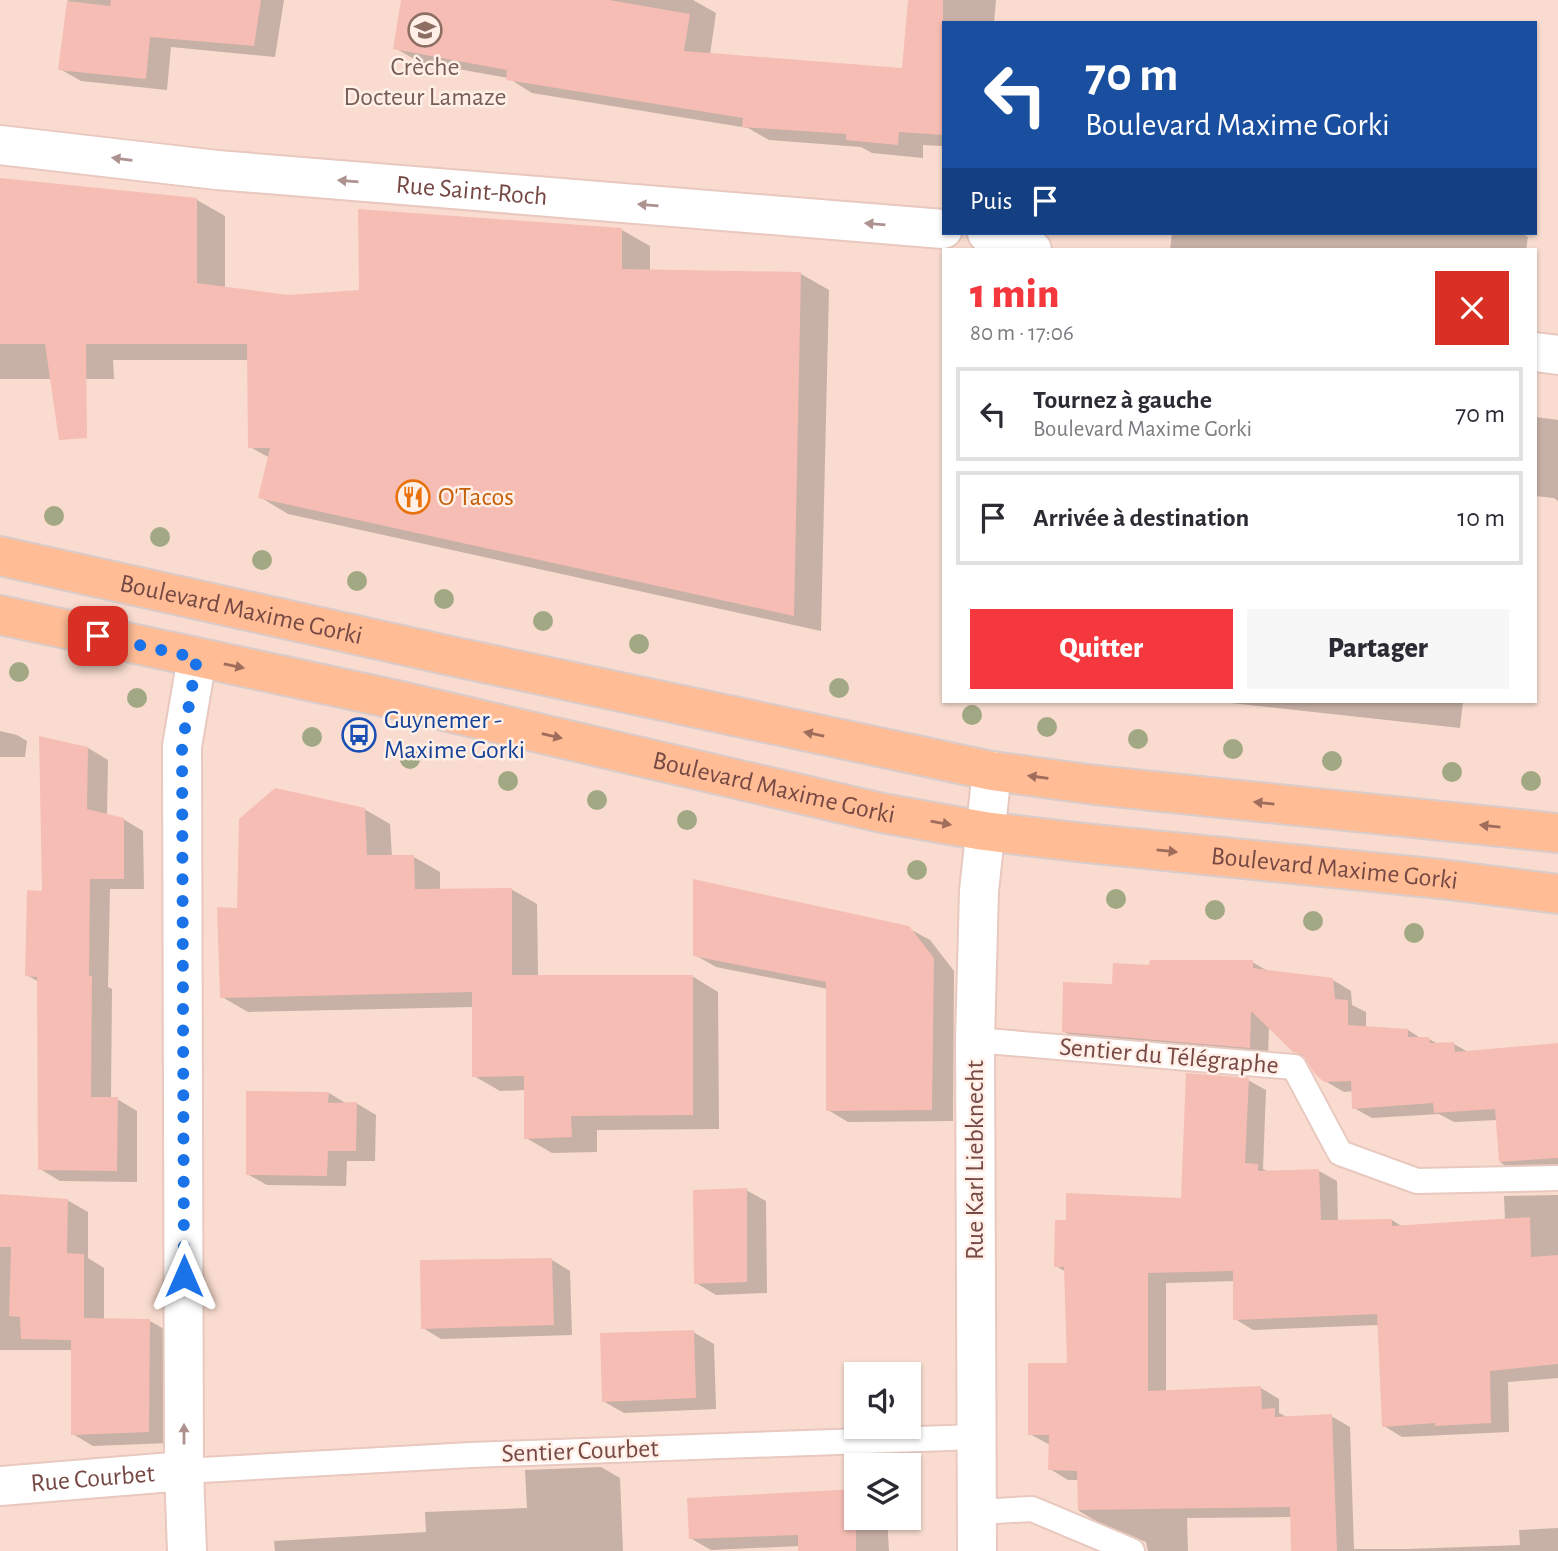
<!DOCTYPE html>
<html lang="fr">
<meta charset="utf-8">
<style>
body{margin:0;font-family:"Alegreya Sans",sans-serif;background:#f7f7f7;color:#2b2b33;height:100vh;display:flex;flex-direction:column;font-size:26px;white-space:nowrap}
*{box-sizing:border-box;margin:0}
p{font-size:23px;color:#7c7c81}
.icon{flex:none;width:38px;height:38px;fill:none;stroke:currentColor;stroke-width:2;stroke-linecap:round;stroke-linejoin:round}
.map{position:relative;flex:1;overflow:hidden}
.sheet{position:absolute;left:942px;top:248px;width:595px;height:455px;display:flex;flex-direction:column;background:#fff;border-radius:0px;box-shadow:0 2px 5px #0004}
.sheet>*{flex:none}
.top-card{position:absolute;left:942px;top:21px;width:595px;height:214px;border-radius:0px;box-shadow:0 2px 5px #0004;background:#1a4fa0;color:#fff;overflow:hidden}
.controls{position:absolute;left:844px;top:1362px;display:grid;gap:14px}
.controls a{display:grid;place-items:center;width:77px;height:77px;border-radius:0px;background:#fff;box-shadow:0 2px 5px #0004;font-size:35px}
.pin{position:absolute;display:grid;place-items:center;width:60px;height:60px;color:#fff;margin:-30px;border-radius:14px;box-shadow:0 4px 10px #0006}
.me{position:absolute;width:77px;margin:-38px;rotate:0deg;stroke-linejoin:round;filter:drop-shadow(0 0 5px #0008)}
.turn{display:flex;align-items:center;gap:24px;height:147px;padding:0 28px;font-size:32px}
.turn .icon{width:91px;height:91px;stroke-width:2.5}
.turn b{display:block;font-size:49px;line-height:60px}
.then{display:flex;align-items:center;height:66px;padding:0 28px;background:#0003;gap:14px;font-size:26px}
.round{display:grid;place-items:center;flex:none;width:74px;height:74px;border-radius:0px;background:#f7f7f7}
.summary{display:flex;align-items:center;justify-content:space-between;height:119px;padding:0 28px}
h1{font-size:42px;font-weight:800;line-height:52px;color:#f4383e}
.action{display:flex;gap:14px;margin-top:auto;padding:14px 28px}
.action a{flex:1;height:80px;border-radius:0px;background:#f4383e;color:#fff;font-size:28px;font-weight:800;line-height:80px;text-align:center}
.action a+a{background:#f7f7f7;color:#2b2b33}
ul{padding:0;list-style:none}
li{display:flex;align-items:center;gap:21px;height:94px;margin:0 14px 10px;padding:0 14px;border:4px solid #e1e1e2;border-radius:0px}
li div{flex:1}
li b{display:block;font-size:26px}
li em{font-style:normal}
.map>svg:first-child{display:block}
</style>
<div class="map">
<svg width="1558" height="1551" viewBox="0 0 1558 1551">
<rect width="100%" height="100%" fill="#feeadf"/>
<path fill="#f9dccf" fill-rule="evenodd" d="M 0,0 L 1558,0 L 1558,1551 L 0,1551 ZM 943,23 L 1535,23 L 1535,233 L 943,233 ZM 943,250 L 1535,250 L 1535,702 L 943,702 ZM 856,1374 L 908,1374 L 908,1426 L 856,1426 ZM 856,1465 L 908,1465 L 908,1517 L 856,1517 Z"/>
<path fill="#0003" d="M 68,0 L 284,0 L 275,57 L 171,47 L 167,90 L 81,81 L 60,69 Z
M 403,0 L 693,0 L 716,13 L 710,55 L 903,70 L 910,0 L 996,0 L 994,23 L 943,23 L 943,146 L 923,145 L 923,158 L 872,153 L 861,147 L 769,140 L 748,128 L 532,93 L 508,78 L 419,62 L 395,48 Z
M 0,180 L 197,200 L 225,216 L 225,288 L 289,297 L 360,292 L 622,230 L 650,246 L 650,271 L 801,274 L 829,290 L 821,631 L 288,514 L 260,497 L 270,458 L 250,447 L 249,360 L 113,360 L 114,379 L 0,379 Z
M 1172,233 L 1521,233 L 1528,237 L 1526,250 L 1170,250 Z
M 1535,417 L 1558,420 L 1558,501 L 1554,498 L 1535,496 Z
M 1222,702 L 1463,702 L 1460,728 Z
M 0,731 L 17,735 L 27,741 L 25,757 L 0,757 Z
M 88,748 L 108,760 L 107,815 L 123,819 L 143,831 L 144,889 L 110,889 L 108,987 L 112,989 L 111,1099 L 117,1099 L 137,1111 L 137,1182 L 60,1181 L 40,1169 L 39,982 L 27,975 L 43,893 Z
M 364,809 L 390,824 L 392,857 L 414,857 L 440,872 L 440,890 L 511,889 L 537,904 L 538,976 L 692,976 L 718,992 L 719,1129 L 597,1130 L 597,1152 L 552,1153 L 526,1138 L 526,1090 L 500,1091 L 474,1076 L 473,1007 L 248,1012 L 222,997 L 238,910 Z
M 908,928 L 930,940 L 954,971 L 953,1121 L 848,1122 L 828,1110 L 828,989 L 716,967 L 695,955 Z
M 1252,962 L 1268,971 L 1333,980 L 1351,991 L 1352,1005 L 1366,1012 L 1366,1028 L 1408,1030 L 1422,1039 L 1429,1039 L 1438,1044 L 1454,1044 L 1468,1052 L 1558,1045 L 1558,1173 L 1520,1174 L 1501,1163 L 1498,1120 L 1454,1122 L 1439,1114 L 1372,1118 L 1354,1108 L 1353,1091 L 1344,1092 L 1325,1081 L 1307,1058 L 1294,1051 L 1269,1026 L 1268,1058 L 1082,1042 L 1063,1031 L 1114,986 L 1151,967 Z
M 1248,1080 L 1266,1090 L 1263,1169 L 1269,1172 L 1319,1171 L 1337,1181 L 1338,1222 L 1392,1220 L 1403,1227 L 1505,1220 L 1504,1196 L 1558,1195 L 1558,1378 L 1508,1382 L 1509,1432 L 1402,1437 L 1384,1426 L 1379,1325 L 1253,1330 L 1235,1319 L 1235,1281 L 1166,1283 L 1166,1392 L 1261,1388 L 1279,1399 L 1279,1413 L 1289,1418 L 1331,1416 L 1350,1427 L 1354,1549 L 1408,1549 L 1520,1545 L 1519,1530 L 1558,1528 L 1558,1551 L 1293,1551 L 1292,1517 L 1187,1518 L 1188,1551 L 1148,1551 L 1146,1542 L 1098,1522 L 1079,1511 L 1079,1480 L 1068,1480 L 1050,1469 L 1050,1445 L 1030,1434 L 1068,1364 L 1066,1272 L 1056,1266 L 1068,1221 L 1183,1200 Z
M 329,1093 L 347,1104 L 356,1103 L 376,1115 L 375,1161 L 347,1161 L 346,1186 L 267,1185 L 247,1174 Z
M 746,1190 L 766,1201 L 767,1293 L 716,1295 L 696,1283 Z
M 0,1196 L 67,1200 L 88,1212 L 88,1258 L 104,1268 L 104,1320 L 150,1321 L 171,1333 L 170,1443 L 93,1446 L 73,1434 L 73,1350 L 0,1350 Z
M 552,1260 L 570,1271 L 572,1335 L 441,1339 L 423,1328 Z
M 693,1332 L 714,1344 L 716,1409 L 624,1413 L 603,1401 Z
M 601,1467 L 620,1478 L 623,1551 L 275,1551 L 274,1541 L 426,1532 L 425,1512 L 527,1508 L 525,1470 Z
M 856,1517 L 887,1517 L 889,1551 L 800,1551 L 800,1546 L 711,1550 L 690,1538 Z"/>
<path fill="#f6bdb4" d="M 111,0 L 261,0 L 254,46 L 150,37 L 146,79 L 58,70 L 67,1 L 110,6 Z
M 401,0 L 609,0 L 690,14 L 684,51 L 902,68 L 908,0 L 943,0 L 943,135 L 899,132 L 898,145 L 846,140 L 846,134 L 742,127 L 743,118 L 506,80 L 507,70 L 393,49 Z
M 0,178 L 197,198 L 197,283 L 289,295 L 359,290 L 358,209 L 622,228 L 622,269 L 801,272 L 794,616 L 258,498 L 270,448 L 248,448 L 247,344 L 86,344 L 87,438 L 59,440 L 45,344 L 0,344 Z
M 39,736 L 88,747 L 87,809 L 124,818 L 124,879 L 90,879 L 89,976 L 92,976 L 91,1097 L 118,1097 L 117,1171 L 38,1170 L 37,977 L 25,976 L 27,890 L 42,891 Z
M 275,788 L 365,808 L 367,855 L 414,855 L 415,889 L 512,888 L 512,975 L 693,975 L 693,1115 L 571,1116 L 572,1137 L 524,1139 L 524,1076 L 472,1077 L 472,992 L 220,998 L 217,907 L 237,908 L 239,819 Z
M 693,879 L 909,926 L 934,958 L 932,1110 L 826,1111 L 826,982 L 693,956 Z
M 1150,960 L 1253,960 L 1253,968 L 1333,978 L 1335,999 L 1348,1000 L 1348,1025 L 1408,1029 L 1408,1037 L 1429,1037 L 1430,1043 L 1454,1042 L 1455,1052 L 1558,1043 L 1558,1158 L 1499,1162 L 1495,1109 L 1434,1113 L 1433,1103 L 1352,1109 L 1351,1081 L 1324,1082 L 1314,1073 L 1303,1055 L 1293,1052 L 1251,1011 L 1250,1048 L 1062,1032 L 1063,982 L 1112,984 L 1113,963 L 1149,965 Z
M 1186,1073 L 1249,1078 L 1245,1163 L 1258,1164 L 1258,1171 L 1319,1169 L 1321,1220 L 1392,1219 L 1392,1226 L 1530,1217 L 1531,1257 L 1558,1255 L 1558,1364 L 1490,1371 L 1491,1423 L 1435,1426 L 1435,1423 L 1382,1427 L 1377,1314 L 1233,1320 L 1233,1271 L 1148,1273 L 1148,1391 L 1261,1386 L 1262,1409 L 1275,1408 L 1275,1417 L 1332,1414 L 1337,1551 L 1291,1551 L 1290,1507 L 1078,1510 L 1077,1471 L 1048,1470 L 1049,1435 L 1028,1435 L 1028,1363 L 1067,1363 L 1064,1267 L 1054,1267 L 1055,1220 L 1066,1220 L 1066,1193 L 1181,1198 Z
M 246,1091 L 329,1092 L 328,1103 L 357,1102 L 356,1151 L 328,1151 L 327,1176 L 246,1175 Z
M 747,1188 L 747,1282 L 694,1284 L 693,1190 Z
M 0,1194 L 68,1199 L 67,1253 L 84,1254 L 84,1318 L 150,1319 L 149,1432 L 71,1435 L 71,1340 L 21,1339 L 20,1317 L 9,1316 L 11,1247 L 0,1247 Z
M 552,1258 L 554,1325 L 421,1329 L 420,1260 Z
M 694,1330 L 696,1398 L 602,1402 L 600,1333 Z
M 856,1489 L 856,1551 L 798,1551 L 798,1535 L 689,1539 L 687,1498 Z"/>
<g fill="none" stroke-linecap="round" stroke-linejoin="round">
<defs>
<path id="lane" d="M 975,1040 L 1294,1067 L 1340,1153 L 1417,1181 L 1558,1178
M 184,1471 L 471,1455 L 976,1437
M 978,1512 L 1032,1509 L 1132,1551"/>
<g id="street">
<path id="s1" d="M 0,145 L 217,170 L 943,229"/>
<path d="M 987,233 L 1000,234 L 1032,250"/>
<path d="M 1535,352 L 1558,355"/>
<path id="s2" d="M 0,1486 L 184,1471"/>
<path d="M 187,1551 L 184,1471 L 182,746 L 197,658"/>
<path d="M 977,1551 L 975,1040 L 979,891 L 992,771"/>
</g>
<g id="primary">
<path id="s3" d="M 0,556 L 451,656 L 992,771 L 1095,785 L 1558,833"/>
<path id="s4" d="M 0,615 L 388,698 L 882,813 L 984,831 L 1085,843 L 1441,879 L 1558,894"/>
</g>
</defs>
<use href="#lane" stroke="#e8c8bf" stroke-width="28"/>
<use href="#street" stroke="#e8c8bf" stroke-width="42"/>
<use href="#primary" stroke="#d9cccb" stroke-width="42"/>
<use href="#lane" stroke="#fff" stroke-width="24"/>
<use href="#street" stroke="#fff" stroke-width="38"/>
<use href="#primary" stroke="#ffbc95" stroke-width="38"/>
</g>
<g fill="#a2a883">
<circle cx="54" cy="516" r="10"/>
<circle cx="160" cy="537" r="10"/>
<circle cx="262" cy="560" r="10"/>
<circle cx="357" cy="581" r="10"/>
<circle cx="444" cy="599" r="10"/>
<circle cx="543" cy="621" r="10"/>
<circle cx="639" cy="644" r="10"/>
<circle cx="19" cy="672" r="10"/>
<circle cx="839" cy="688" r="10"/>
<circle cx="137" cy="698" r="10"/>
<circle cx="972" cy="715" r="10"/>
<circle cx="1047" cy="727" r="10"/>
<circle cx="312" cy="737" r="10"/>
<circle cx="1138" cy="739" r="10"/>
<circle cx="1233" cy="749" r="10"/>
<circle cx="410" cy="759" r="10"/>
<circle cx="1332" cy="761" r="10"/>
<circle cx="1452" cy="772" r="10"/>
<circle cx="508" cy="781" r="10"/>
<circle cx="1531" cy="781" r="10"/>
<circle cx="597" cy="800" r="10"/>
<circle cx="687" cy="820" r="10"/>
<circle cx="917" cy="870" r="10"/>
<circle cx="1116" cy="899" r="10"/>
<circle cx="1215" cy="910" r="10"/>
<circle cx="1313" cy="921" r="10"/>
<circle cx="1414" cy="933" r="10"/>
</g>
<defs><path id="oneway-solid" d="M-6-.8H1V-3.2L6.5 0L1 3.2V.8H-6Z" transform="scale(1.75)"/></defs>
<g fill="#ad928f">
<use href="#oneway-solid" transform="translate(122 159) rotate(-173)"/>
<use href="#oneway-solid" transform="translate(348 181) rotate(-175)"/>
<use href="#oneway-solid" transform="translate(648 205) rotate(-175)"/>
<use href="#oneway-solid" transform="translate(875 224) rotate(-175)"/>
<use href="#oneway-solid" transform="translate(184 1434) rotate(-90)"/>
</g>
<g fill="#a06c5c">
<use href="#oneway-solid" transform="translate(234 666) rotate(12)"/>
<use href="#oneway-solid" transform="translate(814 734) rotate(-168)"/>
<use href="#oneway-solid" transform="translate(552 736) rotate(13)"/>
<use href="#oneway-solid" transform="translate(1038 777) rotate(-172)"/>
<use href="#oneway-solid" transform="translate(1264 803) rotate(-174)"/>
<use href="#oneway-solid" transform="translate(941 823) rotate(10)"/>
<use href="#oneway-solid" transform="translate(1490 826) rotate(-174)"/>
<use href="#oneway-solid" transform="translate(1167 851) rotate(6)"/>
</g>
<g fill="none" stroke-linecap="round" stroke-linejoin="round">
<path stroke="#1a73e8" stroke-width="12" stroke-dasharray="0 21.6" d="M 98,636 L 197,658 L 182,746 L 184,1276"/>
</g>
<defs>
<symbol id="school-ring" viewBox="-11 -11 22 22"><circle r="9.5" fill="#ffefe7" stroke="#8d6e63" stroke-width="1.5"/><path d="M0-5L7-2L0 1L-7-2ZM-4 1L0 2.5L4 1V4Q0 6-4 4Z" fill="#8d6e63"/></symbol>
<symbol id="restaurant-ring" viewBox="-11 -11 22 22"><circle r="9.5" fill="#ffefe7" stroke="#e8710a" stroke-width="1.5"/><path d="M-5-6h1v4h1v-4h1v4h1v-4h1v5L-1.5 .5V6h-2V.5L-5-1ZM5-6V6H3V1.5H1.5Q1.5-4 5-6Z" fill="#e8710a"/></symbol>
<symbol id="bus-ring" viewBox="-11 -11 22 22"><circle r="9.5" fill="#ffefe7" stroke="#1a4fb4" stroke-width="1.5"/><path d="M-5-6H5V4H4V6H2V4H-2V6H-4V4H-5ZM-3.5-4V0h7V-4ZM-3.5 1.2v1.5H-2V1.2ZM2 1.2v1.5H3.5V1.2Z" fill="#1a4fb4"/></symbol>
</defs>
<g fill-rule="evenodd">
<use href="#school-ring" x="406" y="11" width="38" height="38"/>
<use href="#restaurant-ring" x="394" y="478" width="38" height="38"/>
<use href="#bus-ring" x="340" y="716" width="38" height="38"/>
</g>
<g text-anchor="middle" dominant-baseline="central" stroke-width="5" stroke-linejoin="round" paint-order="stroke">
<g font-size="26" fill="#785e54" stroke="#ffefe7">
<text x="425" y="67">Crèche<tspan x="425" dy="30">Docteur Lamaze</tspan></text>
</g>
<g font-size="26" fill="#774944" stroke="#ffefe7">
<text stroke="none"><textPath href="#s1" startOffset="474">Rue Saint-Roch</textPath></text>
<text stroke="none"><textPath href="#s3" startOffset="247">Boulevard Maxime Gorki</textPath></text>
<text stroke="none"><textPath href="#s4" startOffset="793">Boulevard Maxime Gorki</textPath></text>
<text stroke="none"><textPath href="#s4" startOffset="1360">Boulevard Maxime Gorki</textPath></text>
<text transform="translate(1169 1056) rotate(5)">Sentier du Télégraphe</text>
<text transform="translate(975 1160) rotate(-90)">Rue Karl Liebknecht</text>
<text transform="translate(580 1451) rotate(-2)">Sentier Courbet</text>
<text stroke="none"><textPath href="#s2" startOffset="93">Rue Courbet</textPath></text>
</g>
<g font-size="26" fill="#c56008" stroke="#ffefe7" text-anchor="start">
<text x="438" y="497">O'Tacos</text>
</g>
<g font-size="26" fill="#164399" stroke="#ffefe7" text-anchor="start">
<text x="384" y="720">Guynemer -<tspan x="384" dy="30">Maxime Gorki</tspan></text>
</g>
</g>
</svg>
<div class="controls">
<a><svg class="icon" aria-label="sound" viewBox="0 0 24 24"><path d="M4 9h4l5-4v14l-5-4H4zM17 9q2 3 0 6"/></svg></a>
<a><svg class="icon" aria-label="layers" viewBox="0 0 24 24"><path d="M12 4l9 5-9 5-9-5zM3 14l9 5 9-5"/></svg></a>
</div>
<div class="pin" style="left:98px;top:636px;background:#d93025"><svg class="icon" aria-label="arrive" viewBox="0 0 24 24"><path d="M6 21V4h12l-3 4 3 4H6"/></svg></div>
<svg class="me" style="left:184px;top:1276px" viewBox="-20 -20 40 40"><path d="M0-17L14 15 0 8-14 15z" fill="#1a73e8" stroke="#fff" stroke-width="4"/></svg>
<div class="top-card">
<div class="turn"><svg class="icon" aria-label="left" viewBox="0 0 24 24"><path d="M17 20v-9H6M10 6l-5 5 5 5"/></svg><div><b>70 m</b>Boulevard Maxime Gorki</div></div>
<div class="then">Puis<svg class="icon" aria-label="arrive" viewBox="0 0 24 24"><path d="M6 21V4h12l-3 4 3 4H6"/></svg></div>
</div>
<section class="sheet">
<div class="summary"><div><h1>1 min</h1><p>80 m · 17:06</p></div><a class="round" style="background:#d93025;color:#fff"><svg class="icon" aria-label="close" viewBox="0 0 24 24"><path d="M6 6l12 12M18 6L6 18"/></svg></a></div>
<ul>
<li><svg class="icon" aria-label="left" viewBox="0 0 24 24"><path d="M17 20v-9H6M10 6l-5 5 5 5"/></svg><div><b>Tournez à gauche</b><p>Boulevard Maxime Gorki</p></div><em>70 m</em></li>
<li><svg class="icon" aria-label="arrive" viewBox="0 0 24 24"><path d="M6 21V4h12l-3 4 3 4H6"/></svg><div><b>Arrivée à destination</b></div><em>10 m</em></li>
</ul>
<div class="action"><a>Quitter</a><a>Partager</a></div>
</section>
</div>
